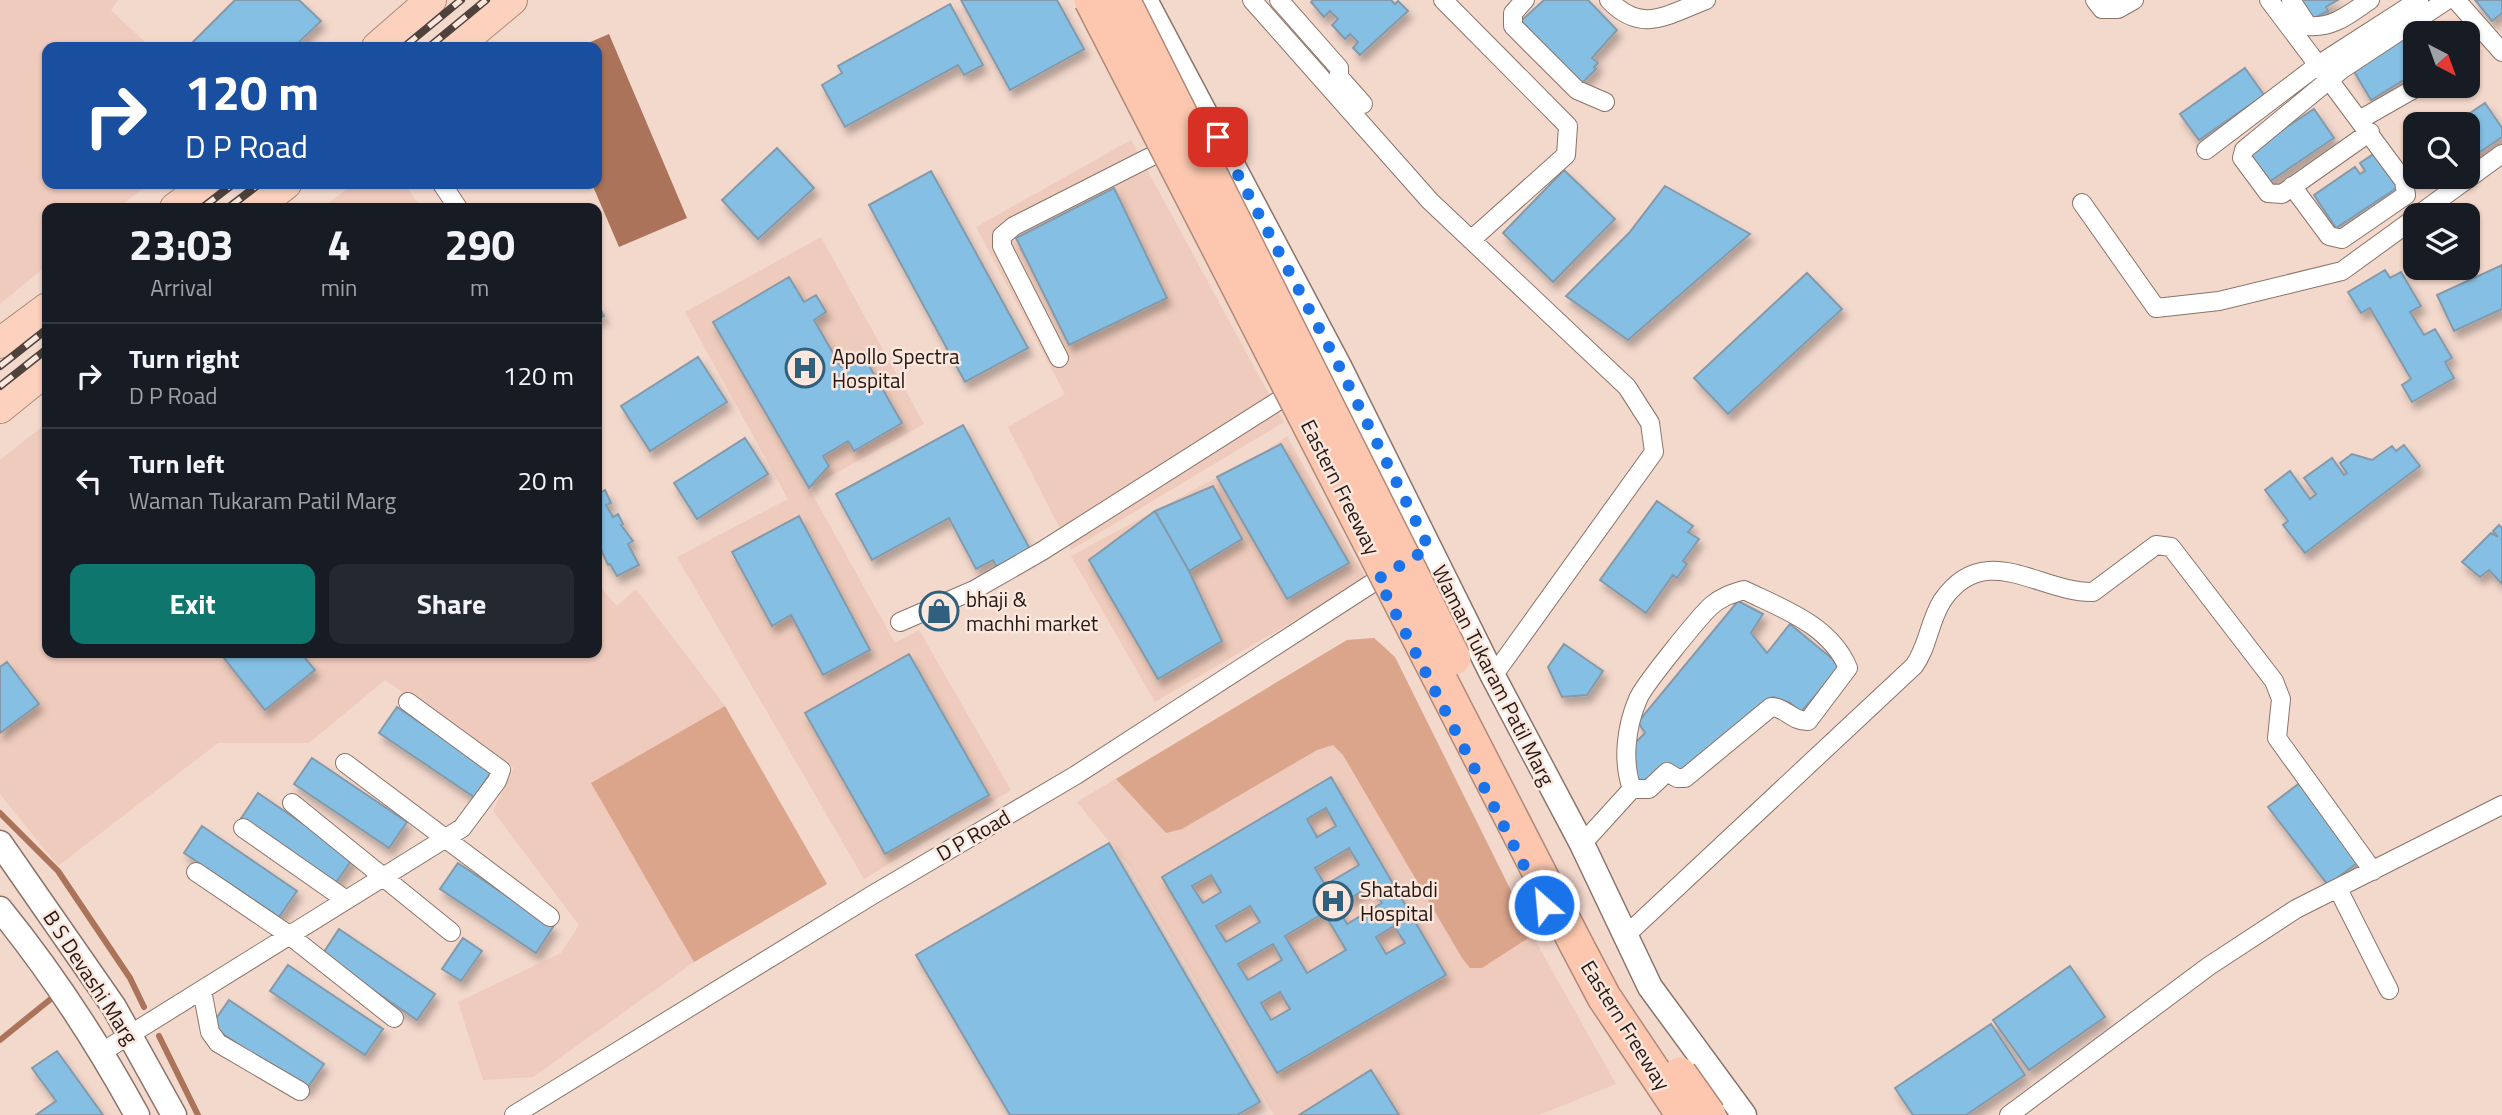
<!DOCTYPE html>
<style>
body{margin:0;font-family:"Titillium Web",sans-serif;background:#242831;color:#f1f3f6;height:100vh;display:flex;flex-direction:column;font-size:26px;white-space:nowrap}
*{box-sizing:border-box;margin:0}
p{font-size:23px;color:#9ea1a6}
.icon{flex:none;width:38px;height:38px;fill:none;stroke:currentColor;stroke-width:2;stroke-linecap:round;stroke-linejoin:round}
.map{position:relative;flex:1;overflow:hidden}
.details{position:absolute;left:42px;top:203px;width:560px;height:455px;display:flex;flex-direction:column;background:#171b24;border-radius:14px;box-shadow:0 2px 5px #0004}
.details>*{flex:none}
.guide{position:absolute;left:42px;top:42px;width:560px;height:147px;border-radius:14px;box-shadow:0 2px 5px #0004;background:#1a4fa0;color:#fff;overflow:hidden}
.needle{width:46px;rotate:139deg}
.tools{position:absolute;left:2403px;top:21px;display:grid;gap:14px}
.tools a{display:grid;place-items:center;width:77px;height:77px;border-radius:14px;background:#171b24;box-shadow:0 2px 5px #0004;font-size:35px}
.pin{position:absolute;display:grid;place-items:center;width:60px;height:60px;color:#fff;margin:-30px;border-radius:14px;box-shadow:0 4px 10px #0006}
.me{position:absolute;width:77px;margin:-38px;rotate:333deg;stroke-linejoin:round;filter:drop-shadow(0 0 5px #0008)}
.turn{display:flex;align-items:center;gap:24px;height:147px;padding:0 28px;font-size:32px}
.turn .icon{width:91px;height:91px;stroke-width:2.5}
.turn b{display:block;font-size:49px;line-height:60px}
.eta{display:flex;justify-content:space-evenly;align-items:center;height:119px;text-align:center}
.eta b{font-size:42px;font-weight:700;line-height:49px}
.button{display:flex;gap:14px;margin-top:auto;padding:14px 28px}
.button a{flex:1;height:80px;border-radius:14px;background:#0f766e;color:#fff;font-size:28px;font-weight:700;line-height:80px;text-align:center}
.button a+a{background:#242831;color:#f1f3f6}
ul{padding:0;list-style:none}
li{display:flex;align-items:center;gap:21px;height:105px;padding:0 28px;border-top:2px solid #363941}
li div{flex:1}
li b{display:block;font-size:26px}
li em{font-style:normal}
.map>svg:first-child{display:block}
</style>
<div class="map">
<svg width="2502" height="1115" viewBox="0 0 2502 1115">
<defs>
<filter id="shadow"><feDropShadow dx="4" dy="7" stdDeviation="3.5" flood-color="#0004"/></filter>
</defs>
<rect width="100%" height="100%" fill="#f3d8cc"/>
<path fill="#eecbbc" d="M 0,0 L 118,0 L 111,10 L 150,47 L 47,47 L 47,184 L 148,184 L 118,208 L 47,208 L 47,265 L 0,304 Z
M 1131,140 L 1284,422 L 1071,550 L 1008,427 L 1065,394 L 976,227 Z
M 353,184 L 405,184 L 421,208 L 322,208 Z
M 821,237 L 924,424 L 809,488 L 895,643 L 919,630 L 1011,790 L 864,879 L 677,557 L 788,499 L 685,312 Z
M 47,423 L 47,653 L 597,653 L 597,584 L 617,606 L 636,589 L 725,706 L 592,783 L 694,962 L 533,1077 L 483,1080 L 458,1002 L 561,953 L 579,925 L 493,811 L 514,768 L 385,680 L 309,743 L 218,743 L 58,866 L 0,794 L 0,460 Z
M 1287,436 L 1366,579 L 1155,702 L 1071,556 L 1266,451 Z
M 1374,638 L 1395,657 L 1541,951 L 1616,1084 L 1539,1115 L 1274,1115 L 1129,866 L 1077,802 L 1347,640 Z"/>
<path fill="#dba58c" d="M 1374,638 L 1395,657 L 1533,935 L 1482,968 L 1470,968 L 1462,958 L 1343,755 L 1333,745 L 1317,750 L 1182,829 L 1166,833 L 1116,779 L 1347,640 Z
M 725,706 L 827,884 L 694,962 L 591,783 Z"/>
<path fill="#ab7359" d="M 609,34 L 687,218 L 619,247 L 592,184 L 597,184 L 597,47 L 579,47 Z"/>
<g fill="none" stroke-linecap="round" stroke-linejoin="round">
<path stroke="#ab7359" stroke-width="6" d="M 0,813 L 58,871 L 130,978 L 144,1007
M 159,1036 L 198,1115
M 0,1040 L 52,998"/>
</g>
<path fill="#85bfe4" stroke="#849aaa" stroke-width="2" fill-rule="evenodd" filter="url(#shadow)" d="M 235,0 L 299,0 L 321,21 L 294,47 L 197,47 L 192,43 Z
M 961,0 L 1057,0 L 1084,49 L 1010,90 Z
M 1313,0 L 1391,0 L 1395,4 L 1398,1 L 1408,11 L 1360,55 L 1353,48 L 1358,42 L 1350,34 L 1345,39 L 1332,25 L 1338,19 L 1330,11 L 1324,17 L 1311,2 Z
M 1544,0 L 1588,0 L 1617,30 L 1592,58 L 1598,63 L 1594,67 L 1596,69 L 1581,84 L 1521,21 Z
M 2300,0 L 2338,0 L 2326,7 L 2328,11 L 2311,20 Z
M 2475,0 L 2502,0 L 2502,13 L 2492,21 Z
M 950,4 L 983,65 L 964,75 L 958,65 L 845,127 L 822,85 L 842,73 L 838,66 Z
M 2415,29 L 2415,73 L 2371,100 L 2352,68 Z
M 2245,68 L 2264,95 L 2199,140 L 2180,114 Z
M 2485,103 L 2502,128 L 2502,137 L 2468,160 L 2468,124 L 2454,124 Z
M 2314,109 L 2334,138 L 2269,182 L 2249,152 Z
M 777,148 L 814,188 L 758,239 L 722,200 Z
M 2375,153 L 2398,187 L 2336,228 L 2314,195 L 2355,167 L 2360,174 L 2365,171 L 2360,163 Z
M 1564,170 L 1615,219 L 1553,282 L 1503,233 Z
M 931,171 L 1028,348 L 965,382 L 869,205 Z
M 1665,186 L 1750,234 L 1628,340 L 1566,296 L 1629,233 Z
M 1114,188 L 1167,298 L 1069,345 L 1016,238 Z
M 2502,265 L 2502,309 L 2454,331 L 2437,295 Z
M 2385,270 L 2390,278 L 2401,272 L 2421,306 L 2410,312 L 2424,335 L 2435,329 L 2452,358 L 2445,362 L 2454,378 L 2412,402 L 2402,385 L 2411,379 L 2370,308 L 2361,313 L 2348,292 Z
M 1807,273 L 1842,309 L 1728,414 L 1694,378 Z
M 789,277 L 804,302 L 816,295 L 826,312 L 814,320 L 841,367 L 863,355 L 902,423 L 854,451 L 848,441 L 823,456 L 829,466 L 809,488 L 713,322 Z
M 597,303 L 604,316 L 597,320 Z
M 698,357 L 727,402 L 650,451 L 621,406 Z
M 963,425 L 1031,551 L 998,570 L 993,560 L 976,569 L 949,518 L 872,560 L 836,494 Z
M 745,438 L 768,474 L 697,519 L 674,483 Z
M 1281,444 L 1349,563 L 1287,599 L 1217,477 Z
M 2404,445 L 2420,466 L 2305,553 L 2283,525 L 2288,521 L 2265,490 L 2290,471 L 2310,499 L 2316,494 L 2304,478 L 2332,458 L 2344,475 L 2347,473 L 2340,463 L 2352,454 L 2372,460 L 2392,446 L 2396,451 Z
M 1213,486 L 1242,539 L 1189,571 L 1155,511 Z
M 597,488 L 600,493 L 605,490 L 611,503 L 606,505 L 613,517 L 618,514 L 623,524 L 621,525 L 633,541 L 628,544 L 639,565 L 617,576 L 610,564 L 608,565 L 597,541 Z
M 1657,501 L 1693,526 L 1688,532 L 1699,539 L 1683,561 L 1687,564 L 1677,578 L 1673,575 L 1646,613 L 1600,580 Z
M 1155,511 L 1189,571 L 1222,641 L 1158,679 L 1089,560 Z
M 799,516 L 870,650 L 823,675 L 791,615 L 772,626 L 732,552 Z
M 2499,525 L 2502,528 L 2502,584 L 2489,570 L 2480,577 L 2462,562 L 2491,533 L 2498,537 L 2493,531 Z
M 1738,601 L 1763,614 L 1751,633 L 1767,653 L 1790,624 L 1841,666 L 1801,712 L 1790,703 L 1773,697 L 1683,774 L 1667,763 L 1642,786 L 1629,772 L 1630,748 L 1645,733 L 1638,722 Z
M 1564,644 L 1603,671 L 1587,695 L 1562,697 L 1548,667 Z
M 220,653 L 301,653 L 315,670 L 265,710 Z
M 909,654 L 989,795 L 885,854 L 805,713 Z
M 7,662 L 39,704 L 0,733 L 0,667 Z
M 397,707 L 492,771 L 474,797 L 379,733 Z
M 312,758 L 407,822 L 389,848 L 294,784 Z
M 1331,777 L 1446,975 L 1277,1073 L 1162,877 ZM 1326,808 L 1336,826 L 1317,837 L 1307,819 ZM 1349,848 L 1359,865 L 1325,885 L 1315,868 ZM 1211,875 L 1221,892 L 1203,903 L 1192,886 ZM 1371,886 L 1382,903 L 1347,924 L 1337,906 ZM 1250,906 L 1260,922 L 1226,942 L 1216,926 ZM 1324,913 L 1346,950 L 1307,973 L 1285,936 ZM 1394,926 L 1405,943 L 1386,954 L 1376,937 ZM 1273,944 L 1282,960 L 1248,980 L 1238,964 ZM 1280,992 L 1290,1009 L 1271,1020 L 1261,1003 Z
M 2301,782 L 2361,860 L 2328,885 L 2268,807 Z
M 258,793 L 353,858 L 335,884 L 240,820 Z
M 202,826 L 297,891 L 279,917 L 184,853 Z
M 1109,843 L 1260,1102 L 1237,1115 L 1010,1115 L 916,955 Z
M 458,863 L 553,927 L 536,953 L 440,889 Z
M 339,929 L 435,994 L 417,1020 L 322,955 Z
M 463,938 L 482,951 L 461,981 L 442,969 Z
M 288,965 L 383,1029 L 365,1055 L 270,991 Z
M 2070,966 L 2105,1017 L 2029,1070 L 1993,1020 Z
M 229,1000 L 324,1064 L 306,1090 L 211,1026 Z
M 1991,1024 L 2025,1075 L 1966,1115 L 1913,1115 L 1895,1088 Z
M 57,1051 L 103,1115 L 36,1115 L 56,1101 L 32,1068 Z
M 1371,1070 L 1399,1115 L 1299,1115 Z"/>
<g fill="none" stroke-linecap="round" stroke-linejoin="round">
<defs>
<path id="minor" d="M 1252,0 L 1430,201 L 1627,387 L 1650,423 L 1654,452 L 1493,676
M 1279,0 L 1339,68 L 1339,77 L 1363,104
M 1443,0 L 1568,126 L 1566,155 L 1471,240
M 1525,0 L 1513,13 L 1513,26 L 1577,90 L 1605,102
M 1609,0 C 1642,35 1668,14 1706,0
M 2095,0 L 2102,9 L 2118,9 L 2134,0
M 2291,0 L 2308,26 C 2334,28 2349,14 2370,0
M 2456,0 L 2502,52
M 2419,18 L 2428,33
M 2361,119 L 2419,86
M 2370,132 L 2282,194 L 2268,193 L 2242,158 L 2244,150 L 2341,70 L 2447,0
M 2206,150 L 2318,65 L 2269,0
M 442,184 L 458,208
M 2292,186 L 2329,236 L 2342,239 L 2406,195 L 2404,181 L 2318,65 L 2419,0
M 2082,203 L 2156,308 L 2219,301 L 2342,271 L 2415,218
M 2418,215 L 2502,154
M 1059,358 L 1002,246 L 1002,236 L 1014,226 L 1162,151
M 900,622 L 974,590 L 1042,551 L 1286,396
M 345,763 L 550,917
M 292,803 L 451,932
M 243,828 L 346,900
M 1582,844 L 1632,789 C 1622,761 1626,727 1638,699 C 1643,686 1699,617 1711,606 C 1721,597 1731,594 1744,590 C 1783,609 1830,625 1848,668 L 1808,721 C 1793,722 1785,707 1771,707 L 1685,778 L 1677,778 L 1667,772 L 1649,789 L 1632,789
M 196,872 L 289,935 L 394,1018
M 2338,889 L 2389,990
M 1624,937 L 1914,666 C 1928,647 1929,622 1942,601 C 1985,538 2039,593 2093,592 L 2156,545 L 2171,547 L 2274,681 L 2281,699 L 2277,738 L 2373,871
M 202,990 L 210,1032 L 218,1043 L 300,1091
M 102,1052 L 462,828 L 497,781 L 501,770 L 408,702
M 514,1115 L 874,894 L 1076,775 L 1391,571
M 2009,1115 L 2209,966 L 2296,909 L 2502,805"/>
<path id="secondary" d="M 1145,0 L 1339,366 L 1493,676 L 1582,844 L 1650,987 L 1744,1115
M 0,843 L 114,1007 L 174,1115
M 0,909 C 52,973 97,1042 137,1115"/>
<path id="trunk" d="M 377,47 L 431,0
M 456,47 L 512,0
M 175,208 L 207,184
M 255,208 L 286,184
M 0,343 L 47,308
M 0,408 L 47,370"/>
</defs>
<use href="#minor" stroke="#8c7469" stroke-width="20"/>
<use href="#secondary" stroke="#8c7469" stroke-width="27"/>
<use href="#trunk" stroke="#b08a78" stroke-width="32"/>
<use href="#minor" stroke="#fff" stroke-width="18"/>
<use href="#secondary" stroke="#fff" stroke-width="24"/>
<use href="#trunk" stroke="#fcd2be" stroke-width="30"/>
<defs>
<path id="rail" d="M 404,47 L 461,0
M 429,47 L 486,0
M 202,208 L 233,184
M 228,208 L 259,184
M 0,366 L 47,329
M 0,386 L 47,349"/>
</defs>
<use href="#rail" stroke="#4f423d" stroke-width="8"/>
<use href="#rail" stroke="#fde7dd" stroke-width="5" stroke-dasharray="16" stroke-linecap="butt"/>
<defs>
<path id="motorway-bridge" d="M 1091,0 L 1575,942 L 1604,997 L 1683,1115
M 1123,0 L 1454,658
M 1680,1074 L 1709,1115"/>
</defs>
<use href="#motorway-bridge" stroke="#b08a78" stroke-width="36" stroke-linecap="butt"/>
<use href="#motorway-bridge" stroke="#fcc7ae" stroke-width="33"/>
</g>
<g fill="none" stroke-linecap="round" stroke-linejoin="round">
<path stroke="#1a73e8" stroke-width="12" stroke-dasharray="0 21.6" d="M 1218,137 L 1339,366 L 1429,548 L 1378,579 L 1544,905"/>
</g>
<defs>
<symbol id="hospital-ring" viewBox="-11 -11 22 22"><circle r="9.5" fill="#fde7dd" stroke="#2f607e" stroke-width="1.5"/><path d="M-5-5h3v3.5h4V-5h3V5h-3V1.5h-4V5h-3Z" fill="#2f607e"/></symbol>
<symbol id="shop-ring" viewBox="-11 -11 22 22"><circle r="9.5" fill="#fde7dd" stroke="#2f607e" stroke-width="1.5"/><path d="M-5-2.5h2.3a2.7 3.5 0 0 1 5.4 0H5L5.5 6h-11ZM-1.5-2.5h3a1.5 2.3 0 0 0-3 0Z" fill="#2f607e"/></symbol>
</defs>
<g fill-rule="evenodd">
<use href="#hospital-ring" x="783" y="346" width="44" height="44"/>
<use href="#shop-ring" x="917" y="589" width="44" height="44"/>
<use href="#hospital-ring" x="1311" y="879" width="44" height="44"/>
</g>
<g text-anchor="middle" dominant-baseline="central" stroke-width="5" stroke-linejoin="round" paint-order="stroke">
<g font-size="21" fill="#221915" stroke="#fde7dd" text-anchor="start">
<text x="832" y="356">Apollo Spectra<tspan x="832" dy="24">Hospital</tspan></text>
<text x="966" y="599">bhaji &amp;<tspan x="966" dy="24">machhi market</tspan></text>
<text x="1360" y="889">Shatabdi<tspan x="1360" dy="24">Hospital</tspan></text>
</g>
<g font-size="21" fill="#221915" stroke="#fde7dd">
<text transform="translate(1341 487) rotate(63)">Eastern Freeway</text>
<text transform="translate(1494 675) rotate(63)">Waman Tukaram Patil Marg</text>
<text transform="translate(973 835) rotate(-30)">D P Road</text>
<text transform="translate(91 977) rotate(57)">B S Devashi Marg</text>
<text transform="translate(1626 1025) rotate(58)">Eastern Freeway</text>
</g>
</g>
</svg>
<div class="tools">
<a><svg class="needle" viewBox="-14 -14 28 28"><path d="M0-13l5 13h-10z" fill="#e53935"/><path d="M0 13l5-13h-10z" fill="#9ea1a6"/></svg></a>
<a><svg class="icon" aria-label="search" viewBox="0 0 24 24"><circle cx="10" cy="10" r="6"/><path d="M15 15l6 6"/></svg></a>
<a><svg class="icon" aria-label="layers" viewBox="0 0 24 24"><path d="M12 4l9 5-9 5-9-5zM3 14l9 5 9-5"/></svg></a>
</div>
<div class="pin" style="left:1218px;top:137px;background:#d93025"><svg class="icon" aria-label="arrive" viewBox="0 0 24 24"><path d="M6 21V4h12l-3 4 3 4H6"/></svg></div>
<svg class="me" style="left:1544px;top:905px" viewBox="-20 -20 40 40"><circle r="17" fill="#1a73e8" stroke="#fff" stroke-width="3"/><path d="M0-11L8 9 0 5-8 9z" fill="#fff"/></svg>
<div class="guide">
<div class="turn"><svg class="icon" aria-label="right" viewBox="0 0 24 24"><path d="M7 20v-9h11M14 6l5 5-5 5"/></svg><div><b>120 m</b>D P Road</div></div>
</div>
<section class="details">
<div class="eta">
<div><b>23:03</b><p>Arrival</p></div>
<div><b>4</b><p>min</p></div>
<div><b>290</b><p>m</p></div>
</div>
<ul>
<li><svg class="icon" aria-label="right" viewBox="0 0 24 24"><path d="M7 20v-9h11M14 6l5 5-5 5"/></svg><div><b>Turn right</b><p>D P Road</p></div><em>120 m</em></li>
<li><svg class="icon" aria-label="left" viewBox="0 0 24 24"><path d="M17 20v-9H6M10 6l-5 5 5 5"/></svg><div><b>Turn left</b><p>Waman Tukaram Patil Marg</p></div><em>20 m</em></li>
</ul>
<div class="button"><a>Exit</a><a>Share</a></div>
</section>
</div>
